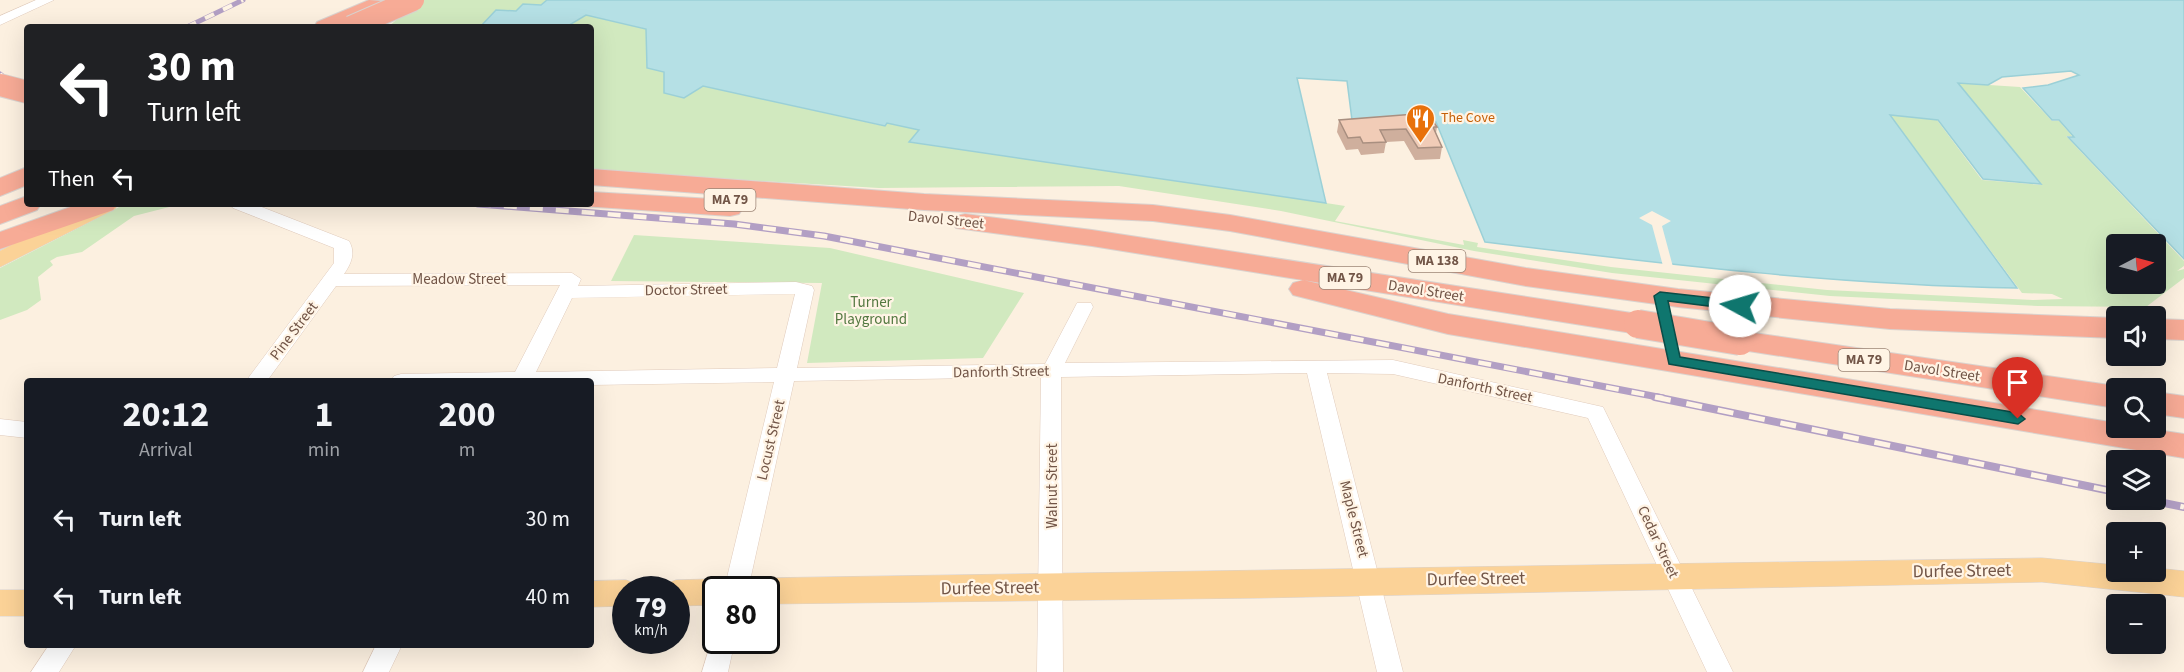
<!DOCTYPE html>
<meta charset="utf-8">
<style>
body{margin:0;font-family:"Source Sans 3",sans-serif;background:#242831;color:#f1f3f6;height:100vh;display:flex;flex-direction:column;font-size:22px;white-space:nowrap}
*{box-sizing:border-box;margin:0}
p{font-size:20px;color:#9ea1a6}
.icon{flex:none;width:33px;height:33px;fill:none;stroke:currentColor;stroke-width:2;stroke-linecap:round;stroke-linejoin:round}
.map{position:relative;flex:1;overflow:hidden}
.sheet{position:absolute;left:24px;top:378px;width:570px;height:270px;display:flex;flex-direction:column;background:#171b24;border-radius:6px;box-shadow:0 6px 24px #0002}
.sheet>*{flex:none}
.banner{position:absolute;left:24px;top:24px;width:570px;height:183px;border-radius:6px;box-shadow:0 6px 24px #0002;background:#202124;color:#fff;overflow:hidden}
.needle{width:39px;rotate:84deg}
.tools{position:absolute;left:2106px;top:234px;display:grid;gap:12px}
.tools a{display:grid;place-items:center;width:60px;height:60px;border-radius:6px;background:#171b24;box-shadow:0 6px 24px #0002;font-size:30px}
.speed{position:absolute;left:612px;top:576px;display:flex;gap:12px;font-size:30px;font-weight:700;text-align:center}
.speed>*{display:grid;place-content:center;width:78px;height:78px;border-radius:50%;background:#171b24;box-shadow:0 6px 24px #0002;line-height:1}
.speed small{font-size:15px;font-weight:400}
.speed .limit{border:3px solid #111;border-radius:9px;background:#fff;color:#111}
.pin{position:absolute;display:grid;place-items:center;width:51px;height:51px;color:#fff;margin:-62px -26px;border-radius:50% 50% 50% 0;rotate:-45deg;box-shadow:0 0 6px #0007}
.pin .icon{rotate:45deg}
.me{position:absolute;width:66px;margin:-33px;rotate:276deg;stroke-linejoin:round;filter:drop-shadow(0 0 4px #0008)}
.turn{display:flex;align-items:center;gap:21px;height:126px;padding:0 24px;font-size:27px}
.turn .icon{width:78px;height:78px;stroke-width:2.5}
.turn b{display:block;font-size:42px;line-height:51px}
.then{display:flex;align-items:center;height:57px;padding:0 24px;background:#0003;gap:12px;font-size:22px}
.eta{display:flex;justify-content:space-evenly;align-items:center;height:102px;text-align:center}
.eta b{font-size:36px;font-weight:700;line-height:42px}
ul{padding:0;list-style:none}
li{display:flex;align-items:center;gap:18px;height:78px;padding:0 24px}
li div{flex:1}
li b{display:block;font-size:22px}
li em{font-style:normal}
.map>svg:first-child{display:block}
</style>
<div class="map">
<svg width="2184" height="672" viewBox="0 0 2184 672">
<rect width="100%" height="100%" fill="#fcf0e0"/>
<path fill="#d1e9bf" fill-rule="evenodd" d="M 420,0 L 547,0 L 541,5 L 523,4 L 517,11 L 496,10 L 480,27 L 388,27 Z
M 586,15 L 646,29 L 647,68 L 664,72 L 664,93 L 684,98 L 703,86 L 884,126 L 887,123 L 920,130 L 910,142 L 1326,203 L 1345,206 L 1335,221 L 1464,245 L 1463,240 L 1478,243 L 1477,247 L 1611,267 L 1827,290 L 2033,300 L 2063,299 L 2052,294 L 2022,293 L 1890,115 L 1937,120 L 1982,180 L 2042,185 L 1958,83 L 2020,87 L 2052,121 L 2059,121 L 2072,136 L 2066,136 L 2184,261 L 2184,266 L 2177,271 L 2184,269 L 2184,278 L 2146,307 L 2038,306 L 1830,296 L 1612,273 L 1474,251 L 1281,211 L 1119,186 L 879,188 L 591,171 L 591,27 L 566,27 ZM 2116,244 L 2156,244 L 2156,284 L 2116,284 Z
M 125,204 L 181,204 L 134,216 L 82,252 L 57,257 L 50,261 L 53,265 L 38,277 L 41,300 L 27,310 L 0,320 L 0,268 Z
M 634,235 L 830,248 L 1024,293 L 983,358 L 807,363 L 822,283 L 611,281 Z"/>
<path fill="#b5e0e5" stroke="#9bd0d7" stroke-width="1.5" d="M 547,0 L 2184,0 L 2184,259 L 2068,137 L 2074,137 L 2059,120 L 2052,120 L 2023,88 L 2048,85 L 2079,75 L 2071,71 L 2002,77 L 1988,85 L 1958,83 L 2041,184 L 1983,179 L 1938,120 L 1890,115 L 2017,288 C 1839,285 1662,264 1485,242 L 1436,122 L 1352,120 L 1347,81 L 1297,78 L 1326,203 L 909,142 L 919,130 L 887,123 L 885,126 L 703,86 L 684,98 L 664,93 L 664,72 L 647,68 L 646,29 L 586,15 L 566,27 L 480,27 L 496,10 L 516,11 L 523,4 L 541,5 Z"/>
<path fill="#fcf0e0" d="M 1652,211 L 1671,221 L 1662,226 L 1673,267 L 1663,266 L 1652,225 L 1639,218 Z"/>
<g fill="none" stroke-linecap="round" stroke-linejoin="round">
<defs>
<path id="minor" d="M 36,0 L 54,0 L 0,25 L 0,16 Z
M 230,204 L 254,204 L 349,241 C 356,253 351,264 344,274 L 572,273 L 581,279 L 578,286 L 796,282 L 812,286 L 814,290 L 797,368 L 1045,364 L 1075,307 L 1077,303 L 1091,303 L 1093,307 L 1065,363 L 1393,360 L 1603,407 L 1733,672 L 1707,672 L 1588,418 L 1393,374 L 1327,373 L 1403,672 L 1377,672 L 1307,373 L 1061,377 L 1063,672 L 1037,672 L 1041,377 L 794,381 L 748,590 L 724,590 L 774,382 L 591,385 L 591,381 L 391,381 L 394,376 L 401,374 L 515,372 L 560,285 L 336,286 L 267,381 L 246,381 L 334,263 L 334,248 L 233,208 ZM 795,294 L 777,368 L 536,372 L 572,298 Z
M 0,419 L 27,422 L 27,438 L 0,435 Z
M 714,632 L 716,640 L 735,640 L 728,672 L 702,672 Z
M 49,645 L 76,645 L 59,672 L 31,672 Z
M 376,645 L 402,645 L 389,672 L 363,672 Z"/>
<path id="major" d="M 90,204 L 118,204 L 115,209 L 0,267 L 0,251 Z
M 2042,558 L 2116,565 L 2116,572 L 2156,572 L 2156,568 L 2184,571 L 2184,597 L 2042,582 L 1258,598 L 766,604 L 766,590 L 751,590 L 755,582 L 766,578 Z
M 716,579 L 727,583 L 731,590 L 716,590 L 716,605 L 676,606 L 676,590 L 662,590 L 665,584 L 676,580 Z
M 626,580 L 637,584 L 640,590 L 626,590 L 626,606 L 591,607 L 591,581 Z
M 0,590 L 27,590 L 27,616 L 0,616 Z"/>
<path id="highway" d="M 369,0 L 392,2 L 389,6 L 343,27 L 314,27 L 317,22 Z
M 27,167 L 27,185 L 0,196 L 0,178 Z
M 591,169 L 924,194 L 1153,205 L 1230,215 L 1526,268 L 1678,289 L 1890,309 L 2116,318 L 2116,338 L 1890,329 L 1678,307 L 1526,286 L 1230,231 L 1153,221 L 924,210 L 591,185 Z
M 591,192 L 730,200 L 739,202 L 743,208 L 739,214 L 730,216 L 582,206 L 591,204 Z
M 27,196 L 27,204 L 41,204 L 37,210 L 0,224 L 0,206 Z
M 79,204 L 117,204 L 113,210 L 0,249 L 0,232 Z
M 965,214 L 1092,230 L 1638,314 L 1648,317 L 1653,324 L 1648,331 L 1638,334 L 1092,246 L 956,228 L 952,222 L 956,216 Z
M 1303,280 L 1448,314 L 2116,423 L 2116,428 L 2144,428 L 2184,434 L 2184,458 L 1448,334 L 1293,295 L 1289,289 L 1293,283 Z
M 2156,319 L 2184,320 L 2184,340 L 2156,339 Z
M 1740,331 L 2116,386 L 2125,388 L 2116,388 L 2116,408 L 1729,348 L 1725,341 L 1729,334 Z
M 2156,392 L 2184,396 L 2184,418 L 2156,414 Z"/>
</defs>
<use href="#minor" stroke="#e0cbbc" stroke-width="1"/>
<use href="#major" stroke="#dad3cf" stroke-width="1"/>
<use href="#highway" stroke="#dad3cf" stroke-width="2"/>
<use href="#minor" fill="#fff" fill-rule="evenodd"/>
<use href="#major" fill="#fbd297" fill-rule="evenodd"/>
<use href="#highway" fill="#f7ab96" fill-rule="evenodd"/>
<defs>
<path id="rail-far2" d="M 187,27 L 243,0
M 0,74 L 27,96"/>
<path id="rail-far1" d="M 478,204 L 734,224 L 824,236 L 1663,398"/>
<path id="rail" d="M 1655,397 L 2116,492
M 2149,500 L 2184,507"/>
</defs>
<use href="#rail-far2" stroke="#b29fc4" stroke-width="5"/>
<use href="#rail-far1" stroke="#b29fc4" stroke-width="7"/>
<use href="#rail" stroke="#b29fc4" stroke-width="8"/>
<use href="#rail-far2" stroke="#fff4e5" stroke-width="4" stroke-dasharray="10" stroke-linecap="butt"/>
<use href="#rail-far1" stroke="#fff4e5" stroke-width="4.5" stroke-dasharray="13" stroke-linecap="butt"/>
<use href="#rail" stroke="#fff4e5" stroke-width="5" stroke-dasharray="16" stroke-linecap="butt"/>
<defs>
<path id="highway-bridge-far1" d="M 351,27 L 413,0
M 0,85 L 27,92"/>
<path id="highway-bridge" d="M 1638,324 L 1740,341"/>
</defs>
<use href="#highway-bridge-far1" stroke="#dad3cf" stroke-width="24" stroke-linecap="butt"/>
<use href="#highway-bridge" stroke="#dad3cf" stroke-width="30" stroke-linecap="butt"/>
<use href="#highway-bridge-far1" stroke="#f7ab96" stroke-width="22"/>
<use href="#highway-bridge" stroke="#f7ab96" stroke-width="28"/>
</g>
<path fill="#cfaf9d" d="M 1339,120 L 1437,127 L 1436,133 L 1442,147 L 1440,159 L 1415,160 L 1404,141 L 1386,142 L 1384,153 L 1361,155 L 1358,149 L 1346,150 L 1337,132 Z"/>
<path fill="#f1ccb7" stroke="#a98f80" stroke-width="1.5" d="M 1428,113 L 1437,127 L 1433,127 L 1442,147 L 1418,148 L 1406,129 L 1380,130 L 1386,142 L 1363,143 L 1360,137 L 1348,138 L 1339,120 Z"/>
<path fill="#0f766e" stroke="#0a4d48" stroke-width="1.5" d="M 1660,292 L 1740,301 L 1747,306 L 1740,310 L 1668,301 L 1680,357 L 2018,413 L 2025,419 L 2018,424 L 1669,364 L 1654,296 Z"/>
<defs>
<symbol id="restaurant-pin" viewBox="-11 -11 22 30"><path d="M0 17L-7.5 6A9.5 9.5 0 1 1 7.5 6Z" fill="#e8710a" stroke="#fff4e5"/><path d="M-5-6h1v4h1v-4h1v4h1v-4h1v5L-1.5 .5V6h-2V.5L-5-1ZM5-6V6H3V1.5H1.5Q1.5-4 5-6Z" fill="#fff"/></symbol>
</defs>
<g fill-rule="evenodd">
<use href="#restaurant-pin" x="1404" y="102" width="33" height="45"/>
</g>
<g text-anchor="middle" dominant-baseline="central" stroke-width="4.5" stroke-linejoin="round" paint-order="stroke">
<g font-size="14" fill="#c56008" stroke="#fff4e5" text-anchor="start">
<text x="1441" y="118">The Cove</text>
</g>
<g fill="#fff4e5" stroke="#9c8576" stroke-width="1.5">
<rect x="704.5" y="189" width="51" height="22" rx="4.5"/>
<rect x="1408.5" y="250" width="57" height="22" rx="4.5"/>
<rect x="1319.5" y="267" width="51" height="22" rx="4.5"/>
<rect x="1838.5" y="349" width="51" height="22" rx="4.5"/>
</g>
<g font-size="14" font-weight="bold" fill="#725547">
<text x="730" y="200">MA 79</text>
<text x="1437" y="261">MA 138</text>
<text x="1345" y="278">MA 79</text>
<text x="1864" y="360">MA 79</text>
</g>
<g font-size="15" fill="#725547" stroke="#fff4e5">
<text transform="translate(946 220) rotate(6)">Davol Street</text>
<text x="459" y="279">Meadow Street</text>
<text transform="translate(686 290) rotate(-1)">Doctor Street</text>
<text transform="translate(1426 291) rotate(9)">Davol Street</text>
<text transform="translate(294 331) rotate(-53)">Pine Street</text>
<text transform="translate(1942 371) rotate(9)">Davol Street</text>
<text transform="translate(1001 372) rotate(-1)">Danforth Street</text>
<text transform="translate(1485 388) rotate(12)">Danforth Street</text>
<text transform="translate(771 440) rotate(-77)">Locust Street</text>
<text transform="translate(1052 486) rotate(-90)">Walnut Street</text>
<text transform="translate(1354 519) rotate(76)">Maple Street</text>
<text transform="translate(1658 542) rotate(65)">Cedar Street</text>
</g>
<g font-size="15" fill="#537840" stroke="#fff4e5">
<text x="871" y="302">Turner<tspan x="871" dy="17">Playground</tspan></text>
</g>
<g font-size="18" fill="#725547" stroke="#fff4e5">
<text transform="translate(1962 571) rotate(-1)">Durfee Street</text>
<text transform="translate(1476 579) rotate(-1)">Durfee Street</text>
<text transform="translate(990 588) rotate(-1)">Durfee Street</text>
</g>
</g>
</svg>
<div class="tools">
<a><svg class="needle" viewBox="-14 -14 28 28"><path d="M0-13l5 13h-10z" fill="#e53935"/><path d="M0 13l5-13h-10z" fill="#9ea1a6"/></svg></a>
<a><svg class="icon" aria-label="sound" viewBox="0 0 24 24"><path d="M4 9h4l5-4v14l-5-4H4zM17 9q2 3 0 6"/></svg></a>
<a><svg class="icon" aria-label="search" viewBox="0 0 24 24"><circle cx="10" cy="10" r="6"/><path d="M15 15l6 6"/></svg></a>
<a><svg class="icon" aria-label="layers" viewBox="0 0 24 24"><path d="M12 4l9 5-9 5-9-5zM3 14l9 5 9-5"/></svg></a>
<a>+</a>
<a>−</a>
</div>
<div class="speed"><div>79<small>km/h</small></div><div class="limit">80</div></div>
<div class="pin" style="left:2018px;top:419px;background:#d93025"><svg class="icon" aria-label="arrive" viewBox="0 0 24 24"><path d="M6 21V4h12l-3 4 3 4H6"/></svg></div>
<svg class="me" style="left:1740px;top:306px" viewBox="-20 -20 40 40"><circle r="19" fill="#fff"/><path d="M0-13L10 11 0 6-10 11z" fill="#0f766e"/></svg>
<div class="banner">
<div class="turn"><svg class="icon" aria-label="left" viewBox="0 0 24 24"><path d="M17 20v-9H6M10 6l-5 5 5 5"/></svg><div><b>30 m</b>Turn left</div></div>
<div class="then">Then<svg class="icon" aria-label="left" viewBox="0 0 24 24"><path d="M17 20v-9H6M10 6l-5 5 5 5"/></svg></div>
</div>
<section class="sheet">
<div class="eta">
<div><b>20:12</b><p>Arrival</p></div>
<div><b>1</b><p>min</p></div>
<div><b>200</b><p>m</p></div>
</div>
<ul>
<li><svg class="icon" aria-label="left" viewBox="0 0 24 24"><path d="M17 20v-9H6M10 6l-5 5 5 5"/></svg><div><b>Turn left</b></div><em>30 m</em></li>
<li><svg class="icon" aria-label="left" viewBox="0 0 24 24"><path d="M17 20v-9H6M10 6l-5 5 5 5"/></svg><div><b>Turn left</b></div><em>40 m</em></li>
</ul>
</section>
</div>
